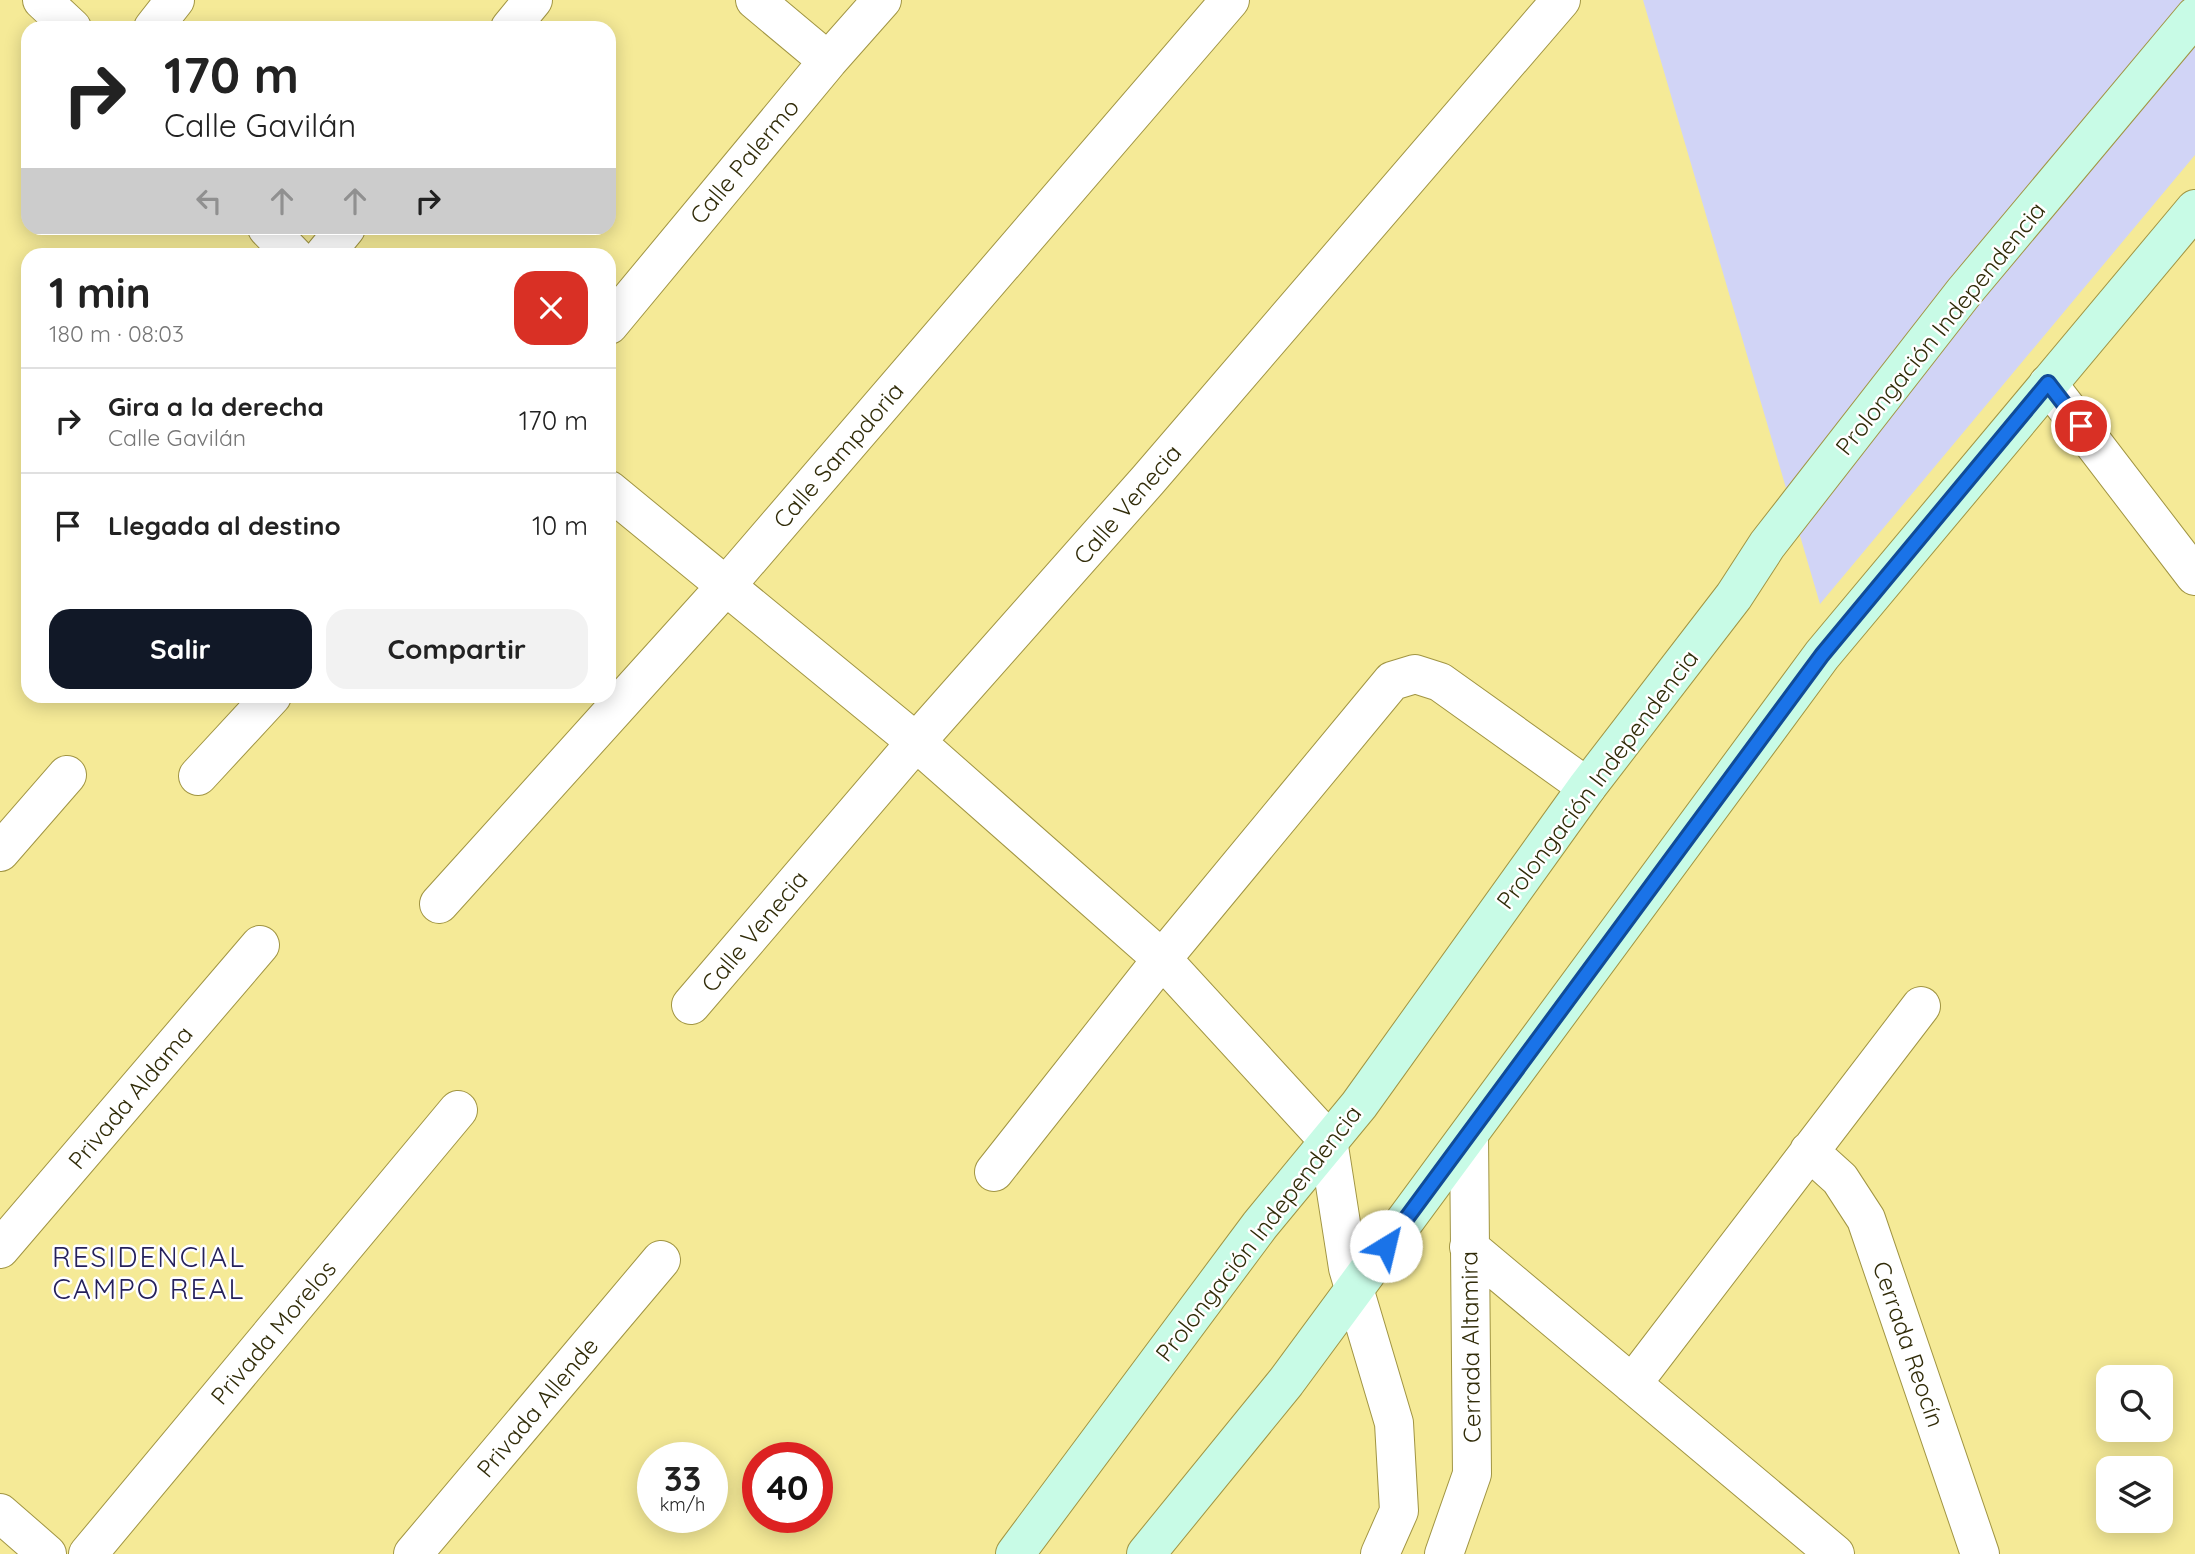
<!DOCTYPE html>
<html lang="es">
<meta charset="utf-8">
<style>
body{margin:0;font-family:Quicksand,sans-serif;background:#f2f2f2;color:#222;height:100vh;display:flex;flex-direction:column;font-size:26px;white-space:nowrap}
*{box-sizing:border-box;margin:0}
p{font-size:23px;color:#767676}
.icon{flex:none;width:38px;height:38px;fill:none;stroke:currentColor;stroke-width:2;stroke-linecap:round;stroke-linejoin:round}
.map{position:relative;flex:1;overflow:hidden}
.side{position:absolute;left:21px;top:248px;width:595px;height:455px;display:flex;flex-direction:column;background:#fff;border-radius:21px;box-shadow:0 4px 18px #0003}
.side>*{flex:none}
.top-card{position:absolute;left:21px;top:21px;width:595px;height:214px;border-radius:21px;box-shadow:0 4px 18px #0003;background:#fff;color:#222;overflow:hidden}
.tools{position:absolute;left:2096px;top:1365px;display:grid;gap:14px}
.tools a{display:grid;place-items:center;width:77px;height:77px;border-radius:14px;background:#fff;box-shadow:0 4px 18px #0003;font-size:35px}
.speed{position:absolute;left:637px;top:1442px;display:flex;gap:14px;font-size:35px;font-weight:700;text-align:center}
.speed>*{display:grid;place-content:center;width:91px;height:91px;border-radius:50%;background:#fff;box-shadow:0 4px 18px #0003;line-height:1}
.speed small{font-size:18px;font-weight:400}
.speed .limit{border:10px solid #d22;background:#fff;color:#111}
.pin{position:absolute;display:grid;place-items:center;width:60px;height:60px;color:#fff;margin:-30px;border:4px solid #fff;border-radius:50%;box-shadow:0 2px 7px #0007}
.me{position:absolute;width:77px;margin:-38px;rotate:36deg;stroke-linejoin:round;filter:drop-shadow(0 0 5px #0008)}
.turn{display:flex;align-items:center;gap:24px;height:147px;padding:0 28px;font-size:32px}
.turn .icon{width:91px;height:91px;stroke-width:2.5}
.turn b{display:block;font-size:49px;line-height:60px}
.lanes{display:flex;align-items:center;height:66px;padding:0 28px;background:#0003;justify-content:center;gap:35px;direction:ltr}
.lanes .off{opacity:.35}
.round{display:grid;place-items:center;flex:none;width:74px;height:74px;border-radius:21px;background:#f2f2f2}
.head{display:flex;align-items:center;justify-content:space-between;height:119px;padding:0 28px}
h1{font-size:42px;font-weight:700;line-height:52px}
.button{display:flex;gap:14px;margin-top:auto;padding:14px 28px}
.button a{flex:1;height:80px;border-radius:21px;background:#111827;color:#fff;font-size:28px;font-weight:700;line-height:80px;text-align:center}
.button a+a{background:#f2f2f2;color:#222}
ul{padding:0;list-style:none}
li{display:flex;align-items:center;gap:21px;height:105px;padding:0 28px;border-top:2px solid #e0e0e0}
li div{flex:1}
li b{display:block;font-size:26px}
li em{font-style:normal}
.map>svg:first-child{display:block}
</style>
<div class="map">
<svg width="2195" height="1554" viewBox="0 0 2195 1554">
<rect width="100%" height="100%" fill="#f5ea97"/>
<path fill="#d1d4f6" d="M 1643,0 L 2195,0 L 2195,155 L 1820,604 Z"/>
<g fill="none" stroke-linecap="round" stroke-linejoin="round">
<defs>
<path id="street" d="M 42,0 L 72,28
M 755,0 L 828,61
M 153,28 L 175,0
M 510,28 L 533,0
M 267,228 L 294,256
M 323,256 L 346,228
M 609,325 L 828,61 L 882,0
M 2048,384 L 2195,576
M 609,490 L 916,742 L 1162,959 L 1328,1140 L 1348,1268 L 1394,1423 L 1399,1511 L 1380,1554
M 198,776 L 272,696
M 0,852 L 67,775
M 439,904 L 725,587 L 1230,0
M 691,1005 L 916,742 L 1148,480 L 1561,0
M 1809,1151 L 1840,1179 L 1866,1219 L 1980,1554
M 994,1172 L 1162,959 L 1392,681 L 1415,674 L 1440,682 L 1587,787
M 1469,1247 L 1835,1554
M 0,1249 L 260,945
M 1632,1384 L 1921,1006
M 0,1513 L 47,1554
M 88,1554 L 458,1110
M 413,1554 L 661,1260
M 1444,1554 L 1472,1474 L 1469,1135"/>
<path id="secondary" d="M 1015,1554 L 1260,1225 L 1359,1105 L 1587,787 L 1734,596 L 1767,545 L 1964,292 L 2195,16
M 1146,1554 L 1286,1382 L 1822,655 L 2195,209"/>
</defs>
<use href="#street" stroke="#a19543" stroke-width="40"/>
<use href="#secondary" stroke="#a19543" stroke-width="40"/>
<use href="#street" stroke="#fff" stroke-width="38"/>
<use href="#secondary" stroke="#c8fbe6" stroke-width="38"/>
</g>
<g fill="none" stroke-linecap="round" stroke-linejoin="round">
<defs>
<path id="route" d="M 1386,1246 L 1822,655 L 2048,383 L 2081,426"/>
</defs>
<use href="#route" stroke="#114b97" stroke-width="18"/>
<use href="#route" stroke="#1a73e8" stroke-width="12"/>
</g>
<g text-anchor="middle" dominant-baseline="central" stroke-width="5" stroke-linejoin="round" paint-order="stroke">
<g font-size="24" fill="#312c09" stroke="#fff">
<text transform="translate(744 161) rotate(-50)">Calle Palermo</text>
<text transform="translate(1940 328) rotate(-51)">Prolongación Independencia</text>
<text transform="translate(838 455) rotate(-49)">Calle Sampdoria</text>
<text transform="translate(1127 504) rotate(-49)">Calle Venecia</text>
<text transform="translate(1597 779) rotate(-53)">Prolongación Independencia</text>
<text transform="translate(754 931) rotate(-50)">Calle Venecia</text>
<text transform="translate(130 1097) rotate(-50)">Privada Aldama</text>
<text transform="translate(1258 1233) rotate(-52)">Prolongación Independencia</text>
<text transform="translate(273 1332) rotate(-50)">Privada Morelos</text>
<text transform="translate(1909 1344) rotate(71)">Cerrada Reocín</text>
<text transform="translate(1470 1347) rotate(-91)">Cerrada Altamira</text>
<text transform="translate(537 1407) rotate(-50)">Privada Allende</text>
</g>
<g font-size="28" letter-spacing="2" fill="#25215b" stroke="#fff">
<text x="149" y="1256">RESIDENCIAL<tspan x="149" dy="32">CAMPO REAL</tspan></text>
</g>
</g>
</svg>
<div class="tools">
<a><svg class="icon" aria-label="search" viewBox="0 0 24 24"><circle cx="10" cy="10" r="6"/><path d="M15 15l6 6"/></svg></a>
<a><svg class="icon" aria-label="layers" viewBox="0 0 24 24"><path d="M12 4l9 5-9 5-9-5zM3 14l9 5 9-5"/></svg></a>
</div>
<div class="speed"><div>33<small>km/h</small></div><div class="limit">40</div></div>
<div class="pin" style="left:2081px;top:426px;background:#d93025"><svg class="icon" aria-label="arrive" viewBox="0 0 24 24"><path d="M6 21V4h12l-3 4 3 4H6"/></svg></div>
<svg class="me" style="left:1386px;top:1246px" viewBox="-20 -20 40 40"><circle r="19" fill="#fff"/><path d="M0-13L10 11 0 6-10 11z" fill="#1a73e8"/></svg>
<div class="top-card">
<div class="turn"><svg class="icon" aria-label="right" viewBox="0 0 24 24"><path d="M7 20v-9h11M14 6l5 5-5 5"/></svg><div><b>170 m</b>Calle Gavilán</div></div>
<div class="lanes"><svg class="icon off" aria-label="left" viewBox="0 0 24 24"><path d="M17 20v-9H6M10 6l-5 5 5 5"/></svg><svg class="icon off" aria-label="ahead" viewBox="0 0 24 24"><path d="M12 20V5M6 11l6-6 6 6"/></svg><svg class="icon off" aria-label="ahead" viewBox="0 0 24 24"><path d="M12 20V5M6 11l6-6 6 6"/></svg><svg class="icon" aria-label="right" viewBox="0 0 24 24"><path d="M7 20v-9h11M14 6l5 5-5 5"/></svg></div>
</div>
<section class="side">
<div class="head"><div><h1>1 min</h1><p>180 m · 08:03</p></div><a class="round" style="background:#d93025;color:#fff"><svg class="icon" aria-label="close" viewBox="0 0 24 24"><path d="M6 6l12 12M18 6L6 18"/></svg></a></div>
<ul>
<li><svg class="icon" aria-label="right" viewBox="0 0 24 24"><path d="M7 20v-9h11M14 6l5 5-5 5"/></svg><div><b>Gira a la derecha</b><p>Calle Gavilán</p></div><em>170 m</em></li>
<li><svg class="icon" aria-label="arrive" viewBox="0 0 24 24"><path d="M6 21V4h12l-3 4 3 4H6"/></svg><div><b>Llegada al destino</b></div><em>10 m</em></li>
</ul>
<div class="button"><a>Salir</a><a>Compartir</a></div>
</section>
</div>
